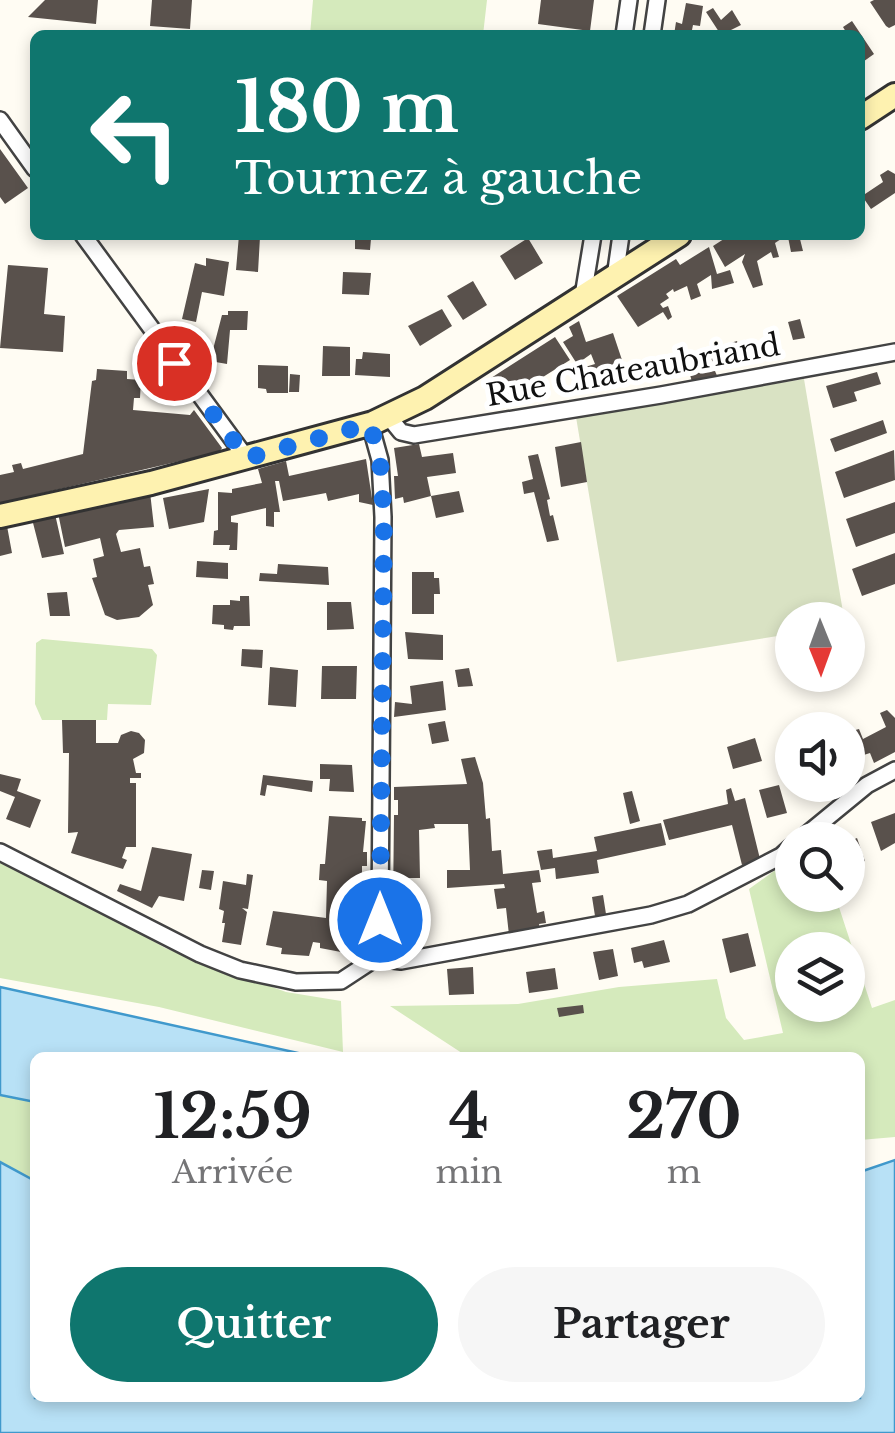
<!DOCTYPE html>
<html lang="fr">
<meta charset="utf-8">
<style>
body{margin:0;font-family:"Libre Baskerville",serif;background:#f6f6f6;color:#202124;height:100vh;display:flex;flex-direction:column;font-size:38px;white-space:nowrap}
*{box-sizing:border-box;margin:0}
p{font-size:32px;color:#757577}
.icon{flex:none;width:55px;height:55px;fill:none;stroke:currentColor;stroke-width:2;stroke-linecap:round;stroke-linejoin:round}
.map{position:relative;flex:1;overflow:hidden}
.sheet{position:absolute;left:30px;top:1052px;width:835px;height:350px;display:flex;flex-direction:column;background:#fff;border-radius:15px;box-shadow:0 5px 15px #0003}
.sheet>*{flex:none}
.banner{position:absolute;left:30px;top:30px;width:835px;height:210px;border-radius:15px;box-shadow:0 5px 15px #0003;background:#0f766e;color:#fff;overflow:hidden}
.needle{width:65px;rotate:179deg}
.buttons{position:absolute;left:775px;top:602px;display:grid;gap:20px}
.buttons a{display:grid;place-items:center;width:90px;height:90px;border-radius:50%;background:#fff;box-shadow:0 5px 15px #0003;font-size:50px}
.pin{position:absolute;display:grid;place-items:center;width:85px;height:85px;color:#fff;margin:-42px;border:5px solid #fff;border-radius:50%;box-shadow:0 2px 10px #0007}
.me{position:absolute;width:110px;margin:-55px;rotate:0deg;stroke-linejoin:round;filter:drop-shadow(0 0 8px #0008)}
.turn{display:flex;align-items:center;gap:35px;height:210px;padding:0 40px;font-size:45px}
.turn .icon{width:130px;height:130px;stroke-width:2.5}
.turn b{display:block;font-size:70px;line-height:85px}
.eta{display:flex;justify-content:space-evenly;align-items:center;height:170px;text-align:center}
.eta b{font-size:60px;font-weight:700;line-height:70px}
.action{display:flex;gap:20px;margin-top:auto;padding:20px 40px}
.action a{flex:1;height:115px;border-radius:60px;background:#0f766e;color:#fff;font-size:40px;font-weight:700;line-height:115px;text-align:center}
.action a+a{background:#f6f6f6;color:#202124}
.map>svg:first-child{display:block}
</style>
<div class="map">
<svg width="895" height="1433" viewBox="0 0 895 1433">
<rect width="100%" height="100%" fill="#fffcf3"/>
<path fill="#d5eabc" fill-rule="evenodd" d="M 313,0 L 487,0 L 483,35 L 310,35 Z
M 42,639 L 152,649 L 157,655 L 151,705 L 108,704 L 107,720 L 42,720 L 35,704 L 36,643 Z
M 792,858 L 792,895 L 835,895 L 872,1008 L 895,1000 L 895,1137 L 860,1140 L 860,1058 L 468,1057 L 390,1006 L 518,1004 L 619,987 L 717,979 L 726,1018 L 744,1040 L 783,1033 L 749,889 ZM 792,950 L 848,950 L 848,1005 L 792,1005 Z
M 0,863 L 110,916 L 165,948 L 286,992 L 341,1001 L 343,1052 L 159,1007 L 0,978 Z
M 0,1095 L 35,1102 L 35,1181 L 0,1162 Z"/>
<path fill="#d9e2c3" d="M 804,379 L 844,618 L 792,620 L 792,633 L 784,635 L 617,662 L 576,417 Z"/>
<path fill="#b8e1f6" stroke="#4099cc" stroke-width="2.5" d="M 0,987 L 316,1057 L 35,1058 L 35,1102 L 0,1095 Z
M 895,1160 L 895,1433 L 0,1433 L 0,1162 L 35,1181 L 35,1398 L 860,1398 L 860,1172 Z"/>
<path fill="#59514c" d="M 45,0 L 98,0 L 96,24 L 28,17 Z
M 152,0 L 192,0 L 190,29 L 150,26 Z
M 541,0 L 594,0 L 590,31 L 538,24 Z
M 874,0 L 895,0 L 895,25 L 889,28 L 886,26 L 870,2 Z
M 686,3 L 703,6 L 700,26 L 693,25 L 691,35 L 674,35 L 676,22 L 682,24 Z
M 713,8 L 721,20 L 732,10 L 741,25 L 721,35 L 706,12 Z
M 852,21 L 874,54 L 860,64 L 860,35 L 843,35 L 846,32 L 843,27 Z
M 0,149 L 28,188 L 5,204 L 0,197 Z
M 888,170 L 895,174 L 895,193 L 871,209 L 862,196 L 883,182 L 880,175 Z
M 239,235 L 260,237 L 258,272 L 236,270 Z
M 730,235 L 787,235 L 775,243 L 779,257 L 773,258 L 771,252 L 757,261 L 763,285 L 753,288 L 742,262 L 745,254 L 725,267 L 713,246 Z
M 794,235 L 795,240 L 800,239 L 803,251 L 791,252 L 788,237 Z
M 355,237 L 371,239 L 370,250 L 355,249 Z
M 528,238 L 543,263 L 515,280 L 500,256 Z
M 709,247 L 717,274 L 730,270 L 734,283 L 712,289 L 711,275 L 697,284 L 701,296 L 691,300 L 687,286 L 674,292 L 673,289 L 666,294 L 669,298 L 660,304 L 663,308 L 668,306 L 672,317 L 668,320 L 663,312 L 638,327 L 617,296 L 676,259 L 680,265 Z
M 206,258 L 229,262 L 224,296 L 202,292 L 196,322 L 182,319 L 195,263 L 206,266 Z
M 8,265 L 48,268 L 44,314 L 65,316 L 63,352 L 0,348 Z
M 343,272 L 371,273 L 369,295 L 342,294 Z
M 473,281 L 487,305 L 463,320 L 447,296 Z
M 442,309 L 452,326 L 420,346 L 408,326 Z
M 228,311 L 248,311 L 247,330 L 230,330 L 227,364 L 210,361 L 222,315 L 228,315 Z
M 800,319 L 805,338 L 793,340 L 788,322 Z
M 579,321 L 586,342 L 613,333 L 628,378 L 591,385 L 585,367 L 595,364 L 591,354 L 577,364 L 563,342 L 573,336 L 569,327 Z
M 182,325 L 192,338 L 189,352 L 169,326 Z
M 555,337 L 570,360 L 505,401 L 491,378 Z
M 737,341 L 744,362 L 734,365 L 727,344 Z
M 719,344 L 725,364 L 714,367 L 708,347 Z
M 323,346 L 350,347 L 350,376 L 322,376 Z
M 363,352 L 390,354 L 390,377 L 355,375 L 356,359 L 362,359 Z
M 697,364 L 700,373 L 715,371 L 718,378 L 692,382 L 688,367 Z
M 258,365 L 288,366 L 288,393 L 267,393 L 266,389 L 258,388 Z
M 97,369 L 127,371 L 127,379 L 141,380 L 140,398 L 134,398 L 133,410 L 190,415 L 194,410 L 222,448 L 219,452 L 0,503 L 0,475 L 14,472 L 12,465 L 21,463 L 23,469 L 83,454 L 92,381 L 96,380 Z
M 877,372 L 881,384 L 854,392 L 857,401 L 833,408 L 826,386 Z
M 290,374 L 300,375 L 299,392 L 289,392 Z
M 883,420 L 887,433 L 835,452 L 830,439 Z
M 581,442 L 587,482 L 561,487 L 555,447 Z
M 419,444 L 422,457 L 453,453 L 456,473 L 427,477 L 431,496 L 459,491 L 464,512 L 436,518 L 431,496 L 404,503 L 403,497 L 395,499 L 394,476 L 398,476 L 394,448 Z
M 894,450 L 895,480 L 844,498 L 835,472 Z
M 538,454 L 550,499 L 547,500 L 550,516 L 553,515 L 559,540 L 547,542 L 534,492 L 524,494 L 522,482 L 533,479 L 528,456 Z
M 366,459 L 373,505 L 359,502 L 359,494 L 328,501 L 326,493 L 283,501 L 279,481 L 275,481 L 280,512 L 274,512 L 274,527 L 266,526 L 266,508 L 231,516 L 231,522 L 238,523 L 237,550 L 229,550 L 230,545 L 213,545 L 214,531 L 218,530 L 218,492 L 232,493 L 232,489 L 262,483 L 258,469 L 286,461 L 289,476 Z
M 209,489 L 204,522 L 169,529 L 163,498 Z
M 150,492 L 154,527 L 119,530 L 116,534 L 121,552 L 140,548 L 144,567 L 150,566 L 154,584 L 148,585 L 153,605 L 139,617 L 117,620 L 105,615 L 92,578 L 97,577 L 93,559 L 104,556 L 100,538 L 65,547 L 58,513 Z
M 895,502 L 895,533 L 856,547 L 846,519 Z
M 55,514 L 64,554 L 42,558 L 32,519 Z
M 7,526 L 12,553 L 0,556 L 0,529 Z
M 895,553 L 895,584 L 862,596 L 852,569 Z
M 197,561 L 228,563 L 228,579 L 196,577 Z
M 278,564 L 328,567 L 329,585 L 259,581 L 260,573 L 277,574 Z
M 412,572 L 434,572 L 434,578 L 439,578 L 440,594 L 434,594 L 434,614 L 412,614 Z
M 67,592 L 70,616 L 50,616 L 47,593 Z
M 240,596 L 249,596 L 250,626 L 234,626 L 233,630 L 224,629 L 224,625 L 212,624 L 213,605 L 230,605 L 230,600 L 240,601 Z
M 327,602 L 351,602 L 354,629 L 327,630 Z
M 405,632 L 443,635 L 443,660 L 408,659 Z
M 242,649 L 263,650 L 262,668 L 241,666 Z
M 322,666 L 357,666 L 356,699 L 321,699 Z
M 270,667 L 298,670 L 296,707 L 268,705 Z
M 469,668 L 473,686 L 458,687 L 455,670 Z
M 443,681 L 446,710 L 394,717 L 395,702 L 412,704 L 410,686 Z
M 887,710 L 895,718 L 895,752 L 874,763 L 870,753 L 848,760 L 848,732 L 859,729 L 863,739 L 886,727 L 880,713 Z
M 62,720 L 96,720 L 96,743 L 118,743 L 121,735 L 131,731 L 139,733 L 145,740 L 144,753 L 133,759 L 136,773 L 141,773 L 141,778 L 130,778 L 130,783 L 136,783 L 136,847 L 126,847 L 122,858 L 127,860 L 123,869 L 71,853 L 78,832 L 68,833 L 69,753 L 63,753 Z
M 445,721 L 449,741 L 432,744 L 428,724 Z
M 755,738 L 762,761 L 733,769 L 727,747 Z
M 475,757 L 483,783 L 486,819 L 490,818 L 492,851 L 501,850 L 503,874 L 539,870 L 541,882 L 532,883 L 537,913 L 544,911 L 546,923 L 539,924 L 540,930 L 509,935 L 506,908 L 497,909 L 494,889 L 505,888 L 504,884 L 447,888 L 447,870 L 470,870 L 468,824 L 434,824 L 435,828 L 419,830 L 420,878 L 409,878 L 409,906 L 393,905 L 394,815 L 398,815 L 398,800 L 394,800 L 394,787 L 467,784 L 461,759 Z
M 320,764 L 352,765 L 354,792 L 329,791 L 330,779 L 320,779 Z
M 0,774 L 21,779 L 17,791 L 41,800 L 30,828 L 6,819 L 15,797 L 0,791 Z
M 263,775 L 313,781 L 312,792 L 267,785 L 265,796 L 260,795 Z
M 779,785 L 787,813 L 767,818 L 759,790 Z
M 807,785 L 838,785 L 811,797 Z
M 731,788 L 735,801 L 745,798 L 760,859 L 742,865 L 732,825 L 669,840 L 663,820 L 728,804 L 726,790 Z
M 632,791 L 640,821 L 630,824 L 623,793 Z
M 895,813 L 895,843 L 881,851 L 871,822 Z
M 329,816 L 362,818 L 362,821 L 366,821 L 363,852 L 367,852 L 367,866 L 362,866 L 362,873 L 355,877 L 356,881 L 365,886 L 360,916 L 363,916 L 363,930 L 357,930 L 353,943 L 341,949 L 341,952 L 320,948 L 320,943 L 313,942 L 309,956 L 281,954 L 282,948 L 266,945 L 273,911 L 326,918 L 327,881 L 319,880 L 320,864 L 325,864 Z
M 661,823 L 666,845 L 597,860 L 599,873 L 556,879 L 555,868 L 541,870 L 537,851 L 552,849 L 553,858 L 597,851 L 594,837 Z
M 857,838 L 865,861 L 848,868 L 848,842 Z
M 152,847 L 192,854 L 184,901 L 159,896 L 152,908 L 117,891 L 120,884 L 141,891 Z
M 202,870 L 214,871 L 211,890 L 199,888 Z
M 247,874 L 253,875 L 248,909 L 242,908 L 247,912 L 241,945 L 222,942 L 225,923 L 222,923 L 224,911 L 219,909 L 223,881 L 246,885 Z
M 603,895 L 606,914 L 595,916 L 592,897 Z
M 748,933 L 756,966 L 730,973 L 722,939 Z
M 664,940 L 670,962 L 644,968 L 642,961 L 634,963 L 631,948 Z
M 613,949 L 618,976 L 599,980 L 593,952 Z
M 473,967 L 474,994 L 449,995 L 447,969 Z
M 555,968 L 558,989 L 529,993 L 526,972 Z
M 583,1005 L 584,1013 L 559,1017 L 557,1008 Z"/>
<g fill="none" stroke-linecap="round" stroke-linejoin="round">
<defs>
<path id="minor" d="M 624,35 L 629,0
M 652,35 L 657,0
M 0,120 L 35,169
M 83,235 L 247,459
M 615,277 L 621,235
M 583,296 L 593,235
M 388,416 L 401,432 L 414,435 L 661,395 L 895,352
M 370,424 L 380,460 L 383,517 L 380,920 L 376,958
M 800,840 L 867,785 L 895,770
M 0,852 L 200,954 L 240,970 L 296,982 L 341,981 L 376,958
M 376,958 L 401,961 L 651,915 L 688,904 L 781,856 L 792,846"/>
<path id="secondary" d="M 860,118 L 895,95
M 0,516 L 151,483 L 373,423 L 425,398 L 679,235"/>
</defs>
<use href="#minor" stroke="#434343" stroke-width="20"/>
<use href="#secondary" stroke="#323232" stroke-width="28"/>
<use href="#minor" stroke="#fff" stroke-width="15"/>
<use href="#secondary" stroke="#fef2b0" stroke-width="22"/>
</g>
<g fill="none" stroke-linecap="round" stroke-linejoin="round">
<path stroke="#1a73e8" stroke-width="18" stroke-dasharray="0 32.4" d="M 174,363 L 247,458 L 370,424 L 380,460 L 384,517 L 380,920"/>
</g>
<g text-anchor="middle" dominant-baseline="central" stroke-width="10" stroke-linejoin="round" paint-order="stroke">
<g font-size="30" fill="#101010" stroke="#fff">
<text transform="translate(633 370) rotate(-10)">Rue Chateaubriand</text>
</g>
</g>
</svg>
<div class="buttons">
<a><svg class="needle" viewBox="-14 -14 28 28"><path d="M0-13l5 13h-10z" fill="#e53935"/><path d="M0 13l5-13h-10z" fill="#757577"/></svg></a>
<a><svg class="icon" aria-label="sound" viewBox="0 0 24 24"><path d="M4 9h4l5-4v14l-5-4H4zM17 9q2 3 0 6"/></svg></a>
<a><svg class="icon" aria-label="search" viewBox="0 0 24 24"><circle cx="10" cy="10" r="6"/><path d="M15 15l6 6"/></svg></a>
<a><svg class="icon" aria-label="layers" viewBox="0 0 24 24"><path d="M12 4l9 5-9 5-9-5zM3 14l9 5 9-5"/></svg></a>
</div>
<div class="pin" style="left:174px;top:363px;background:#d93025"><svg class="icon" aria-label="arrive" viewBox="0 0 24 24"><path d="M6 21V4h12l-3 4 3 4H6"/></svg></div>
<svg class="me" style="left:380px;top:920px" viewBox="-20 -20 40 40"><circle r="17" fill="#1a73e8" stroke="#fff" stroke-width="3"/><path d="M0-11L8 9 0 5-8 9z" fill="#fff"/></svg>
<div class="banner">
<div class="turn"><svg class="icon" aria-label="left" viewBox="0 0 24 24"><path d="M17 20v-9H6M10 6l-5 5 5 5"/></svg><div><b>180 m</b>Tournez à gauche</div></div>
</div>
<section class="sheet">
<div class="eta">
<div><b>12:59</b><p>Arrivée</p></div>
<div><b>4</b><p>min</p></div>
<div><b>270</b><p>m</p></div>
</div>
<div class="action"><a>Quitter</a><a>Partager</a></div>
</section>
</div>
